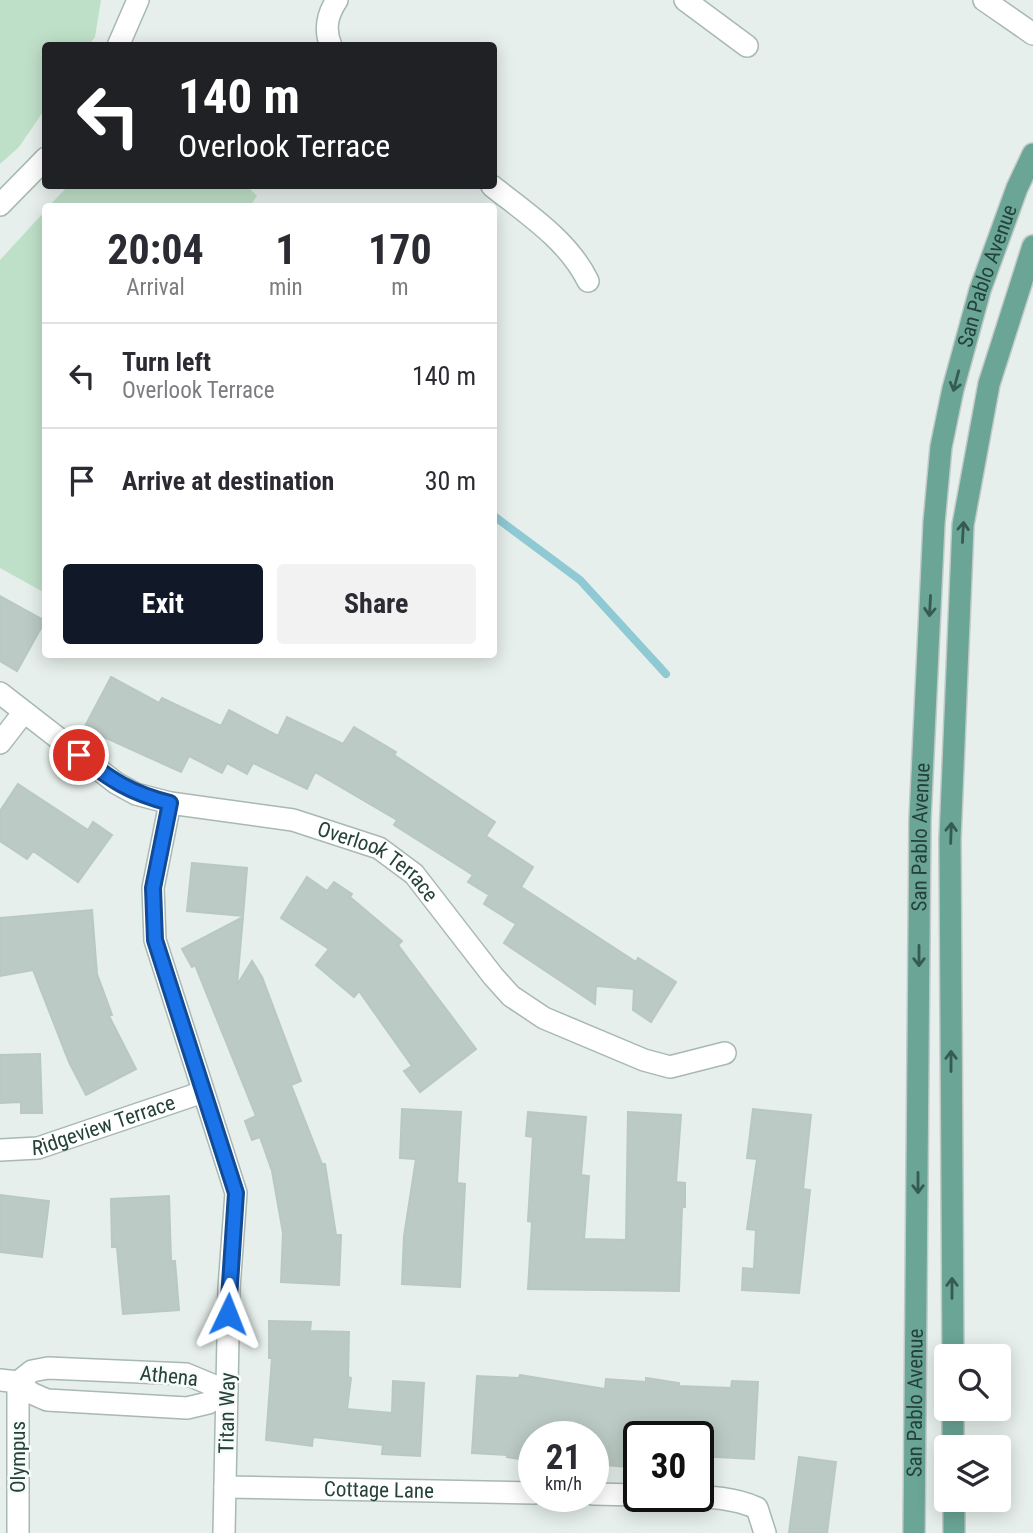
<!DOCTYPE html>
<style>
body{margin:0;font-family:"Roboto Condensed",sans-serif;background:#f2f2f3;color:#2b2b33;height:100vh;display:flex;flex-direction:column;font-size:26px;white-space:nowrap}
*{box-sizing:border-box;margin:0}
p{font-size:23px;color:#7c7c81}
.icon{flex:none;width:38px;height:38px;fill:none;stroke:currentColor;stroke-width:2;stroke-linecap:round;stroke-linejoin:round}
.map{position:relative;flex:1;overflow:hidden}
.drawer{position:absolute;left:42px;top:203px;width:455px;height:455px;display:flex;flex-direction:column;background:#fff;border-radius:7px;box-shadow:0 4px 18px #0003}
.drawer>*{flex:none}
.guide{position:absolute;left:42px;top:42px;width:455px;height:147px;border-radius:7px;box-shadow:0 4px 18px #0003;background:#202124;color:#fff;overflow:hidden}
.tools{position:absolute;left:934px;top:1344px;display:grid;gap:14px}
.tools a{display:grid;place-items:center;width:77px;height:77px;border-radius:7px;background:#fff;box-shadow:0 4px 18px #0003;font-size:35px}
.speed{position:absolute;left:518px;top:1421px;display:flex;gap:14px;font-size:35px;font-weight:700;text-align:center}
.speed>*{display:grid;place-content:center;width:91px;height:91px;border-radius:50%;background:#fff;box-shadow:0 4px 18px #0003;line-height:1}
.speed small{font-size:18px;font-weight:400}
.speed .limit{border:4px solid #111;border-radius:10px;background:#fff;color:#111}
.pin{position:absolute;display:grid;place-items:center;width:60px;height:60px;color:#fff;margin:-30px;border:4px solid #fff;border-radius:50%;box-shadow:0 2px 7px #0007}
.me{position:absolute;width:77px;margin:-38px;rotate:2deg;stroke-linejoin:round;filter:drop-shadow(0 0 5px #0008)}
.turn{display:flex;align-items:center;gap:24px;height:147px;padding:0 21px;font-size:32px}
.turn .icon{width:91px;height:91px;stroke-width:2.5}
.turn b{display:block;font-size:49px;line-height:60px}
.eta{display:flex;justify-content:space-evenly;align-items:center;height:119px;text-align:center}
.eta b{font-size:42px;font-weight:700;line-height:49px}
.button{display:flex;gap:14px;margin-top:auto;padding:14px 21px}
.button a{flex:1;height:80px;border-radius:7px;background:#111827;color:#fff;font-size:28px;font-weight:700;line-height:80px;text-align:center}
.button a+a{background:#f2f2f3;color:#2b2b33}
ul{padding:0;list-style:none}
li{display:flex;align-items:center;gap:21px;height:105px;padding:0 21px;border-top:2px solid #e1e1e2}
li div{flex:1}
li b{display:block;font-size:26px}
li em{font-style:normal}
.map>svg:first-child{display:block}
</style>
<div class="map">
<svg width="1033" height="1533" viewBox="0 0 1033 1533">
<rect width="100%" height="100%" fill="#e6efeb"/>
<path fill="#bfe0c8" d="M 0,0 L 101,0 L 95,37 L 89,45 L 46,46 L 45,109 L 19,147 L 0,164 Z
M 68,186 L 247,186 L 257,196 L 250,206 L 49,206 Z
M 45,211 L 45,593 L 0,568 L 0,260 Z"/>
<g fill="none" stroke-linecap="round" stroke-linejoin="round">
<path stroke="#8ec9d4" stroke-width="8" d="M 494,516 L 580,580 L 666,674"/>
</g>
<path fill="#bbcac4" stroke="#b8c9c2" stroke-width="2" d="M 0,596 L 45,621 L 17,671 L 0,661 Z
M 111,677 L 159,703 L 162,698 L 221,726 L 229,710 L 278,736 L 287,717 L 343,744 L 354,727 L 396,752 L 394,755 L 495,822 L 486,836 L 533,867 L 521,887 L 636,962 L 638,958 L 676,982 L 651,1022 L 633,1010 L 634,989 L 596,986 L 595,1004 L 504,943 L 516,924 L 484,904 L 489,895 L 468,882 L 473,875 L 394,825 L 397,820 L 315,772 L 307,789 L 253,763 L 247,774 L 227,763 L 222,773 L 189,756 L 181,772 L 84,728 Z
M 18,784 L 88,830 L 93,822 L 112,835 L 78,882 L 33,851 L 27,859 L 0,841 L 0,811 Z
M 192,863 L 247,868 L 243,916 L 187,911 Z
M 307,877 L 327,891 L 334,882 L 352,894 L 350,897 L 402,941 L 398,945 L 476,1049 L 420,1092 L 404,1071 L 412,1066 L 359,991 L 354,997 L 316,965 L 329,949 L 281,918 Z
M 92,910 L 97,974 L 112,1015 L 109,1016 L 136,1069 L 86,1095 L 69,1062 L 33,970 L 0,976 L 0,918 Z
M 243,917 L 237,985 L 252,961 L 262,977 L 301,1081 L 291,1085 L 322,1164 L 325,1164 L 336,1235 L 341,1235 L 339,1285 L 281,1282 L 283,1233 L 272,1171 L 260,1137 L 252,1140 L 245,1121 L 256,1116 L 195,965 L 192,967 L 182,949 Z
M 40,1054 L 42,1113 L 21,1113 L 21,1102 L 0,1103 L 0,1055 Z
M 402,1109 L 461,1112 L 457,1183 L 465,1184 L 460,1287 L 402,1284 L 404,1236 L 416,1159 L 400,1158 Z
M 753,1109 L 811,1115 L 803,1189 L 810,1190 L 799,1293 L 742,1290 L 743,1268 L 754,1269 L 756,1230 L 747,1229 L 757,1159 L 747,1158 Z
M 528,1112 L 586,1117 L 581,1175 L 589,1176 L 584,1239 L 626,1240 L 628,1112 L 681,1115 L 676,1182 L 685,1183 L 685,1207 L 682,1207 L 679,1291 L 528,1289 L 532,1222 L 528,1221 L 533,1137 L 526,1136 Z
M 0,1195 L 49,1201 L 42,1257 L 0,1252 Z
M 169,1196 L 171,1261 L 175,1261 L 179,1310 L 123,1314 L 117,1247 L 112,1247 L 111,1199 Z
M 269,1321 L 311,1322 L 310,1331 L 349,1332 L 348,1377 L 351,1378 L 347,1409 L 392,1413 L 393,1381 L 424,1383 L 420,1456 L 382,1454 L 383,1445 L 313,1437 L 312,1446 L 266,1440 L 272,1358 L 269,1358 Z
M 520,1375 L 605,1389 L 606,1379 L 646,1382 L 646,1378 L 679,1383 L 679,1386 L 731,1388 L 732,1381 L 758,1382 L 754,1459 L 698,1456 L 698,1437 L 639,1437 L 639,1459 L 629,1458 L 628,1467 L 593,1464 L 596,1437 L 534,1437 L 534,1461 L 507,1457 L 508,1455 L 472,1453 L 477,1376 L 519,1378 Z
M 799,1457 L 836,1462 L 827,1533 L 789,1533 Z"/>
<g fill="none" stroke-linecap="round" stroke-linejoin="round">
<defs>
<g id="minor">
<path d="M 685,0 L 747,46"/>
<path d="M 984,0 L 1033,34"/>
<path d="M 118,46 L 138,0"/>
<path d="M 331,46 C 324,29 327,15 337,0"/>
<path d="M 492,186 C 526,213 568,240 588,281"/>
<path d="M 0,205 L 46,158"/>
<path id="s1" d="M 0,693 L 116,783 L 136,794 L 170,803 L 293,820 L 379,848 L 414,874 L 493,976 L 511,996 L 544,1018 L 644,1060 L 670,1067 L 725,1053"/>
<path d="M 0,743 L 24,712"/>
<path d="M 170,803 L 153,888 L 155,940 L 236,1193 L 229,1288 L 224,1533"/>
<path id="s2" d="M 0,1150 L 38,1148 L 203,1092"/>
<path d="M 48,1368 L 186,1374 L 227,1391 L 208,1403 L 187,1408 L 47,1400 L 31,1393 L 18,1382 L 32,1371 Z"/>
<path d="M 0,1380 L 18,1382 L 18,1533"/>
<path id="s3" d="M 225,1487 L 534,1493"/>
<path d="M 593,1494 L 639,1495"/>
<path d="M 675,1496 C 704,1497 730,1496 757,1508 L 765,1533"/>
</g>
<g id="major">
<path d="M 953,1356 L 950,839 L 963,525 L 989,384 L 1033,246"/>
<path d="M 953,1409 L 953,1447"/>
<path d="M 954,1500 L 954,1533"/>
<path id="s4" d="M 914,1533 L 920,819 L 934,523 L 941,447 L 953,389 L 980,290 L 1017,188 L 1033,154"/>
</g>
</defs>
<use href="#minor" stroke="#a8b8b2" stroke-width="24"/>
<use href="#major" stroke="#c2cac8" stroke-width="24"/>
<use href="#minor" stroke="#fff" stroke-width="21"/>
<use href="#major" stroke="#6aa596" stroke-width="21"/>
</g>
<defs><path id="oneway-shaft" d="M-6 0H5M1.5-3L5.5 0L1.5 3" fill="none" stroke-width="1.6" stroke-linecap="round" stroke-linejoin="round" transform="scale(1.75)"/></defs>
<g stroke="#365b51">
<use href="#oneway-shaft" transform="translate(956 381) rotate(105)"/>
<use href="#oneway-shaft" transform="translate(963 532) rotate(-87)"/>
<use href="#oneway-shaft" transform="translate(930 606) rotate(93)"/>
<use href="#oneway-shaft" transform="translate(951 833) rotate(-88)"/>
<use href="#oneway-shaft" transform="translate(919 956) rotate(90)"/>
<use href="#oneway-shaft" transform="translate(951 1061) rotate(-90)"/>
<use href="#oneway-shaft" transform="translate(918 1183) rotate(90)"/>
<use href="#oneway-shaft" transform="translate(952 1288) rotate(-90)"/>
</g>
<g fill="none" stroke-linecap="round" stroke-linejoin="round">
<defs>
<path id="route" d="M 79,755 C 111,780 130,793 170,803 L 153,888 L 155,940 L 236,1193 L 228,1314"/>
</defs>
<use href="#route" stroke="#114b97" stroke-width="18"/>
<use href="#route" stroke="#1a73e8" stroke-width="12"/>
</g>
<g text-anchor="middle" dominant-baseline="central" stroke-width="5" stroke-linejoin="round" paint-order="stroke">
<g font-size="21" fill="#24423a" stroke="#f7fbf9">
<text stroke="none"><textPath href="#s4" startOffset="1264">San Pablo Avenue</textPath></text>
<text stroke="none"><textPath href="#s4" startOffset="696">San Pablo Avenue</textPath></text>
<text stroke="none"><textPath href="#s1" startOffset="425">Overlook Terrace</textPath></text>
<text stroke="none"><textPath href="#s2" startOffset="107">Ridgeview Terrace</textPath></text>
<text transform="translate(169 1376) rotate(6)">Athena</text>
<text stroke="none"><textPath href="#s4" startOffset="130">San Pablo Avenue</textPath></text>
<text transform="translate(227 1413) rotate(-89)">Titan Way</text>
<text transform="translate(18 1457) rotate(-90)">Olympus</text>
<text stroke="none"><textPath href="#s3" startOffset="154">Cottage Lane</textPath></text>
</g>
</g>
</svg>
<div class="tools">
<a><svg class="icon" aria-label="search" viewBox="0 0 24 24"><circle cx="10" cy="10" r="6"/><path d="M15 15l6 6"/></svg></a>
<a><svg class="icon" aria-label="layers" viewBox="0 0 24 24"><path d="M12 4l9 5-9 5-9-5zM3 14l9 5 9-5"/></svg></a>
</div>
<div class="speed"><div>21<small>km/h</small></div><div class="limit">30</div></div>
<div class="pin" style="left:79px;top:755px;background:#d93025"><svg class="icon" aria-label="arrive" viewBox="0 0 24 24"><path d="M6 21V4h12l-3 4 3 4H6"/></svg></div>
<svg class="me" style="left:228px;top:1314px" viewBox="-20 -20 40 40"><path d="M0-17L14 15 0 8-14 15z" fill="#1a73e8" stroke="#fff" stroke-width="4"/></svg>
<div class="guide">
<div class="turn"><svg class="icon" aria-label="left" viewBox="0 0 24 24"><path d="M17 20v-9H6M10 6l-5 5 5 5"/></svg><div><b>140 m</b>Overlook Terrace</div></div>
</div>
<section class="drawer">
<div class="eta">
<div><b>20:04</b><p>Arrival</p></div>
<div><b>1</b><p>min</p></div>
<div><b>170</b><p>m</p></div>
</div>
<ul>
<li><svg class="icon" aria-label="left" viewBox="0 0 24 24"><path d="M17 20v-9H6M10 6l-5 5 5 5"/></svg><div><b>Turn left</b><p>Overlook Terrace</p></div><em>140 m</em></li>
<li><svg class="icon" aria-label="arrive" viewBox="0 0 24 24"><path d="M6 21V4h12l-3 4 3 4H6"/></svg><div><b>Arrive at destination</b></div><em>30 m</em></li>
</ul>
<div class="button"><a>Exit</a><a>Share</a></div>
</section>
</div>
